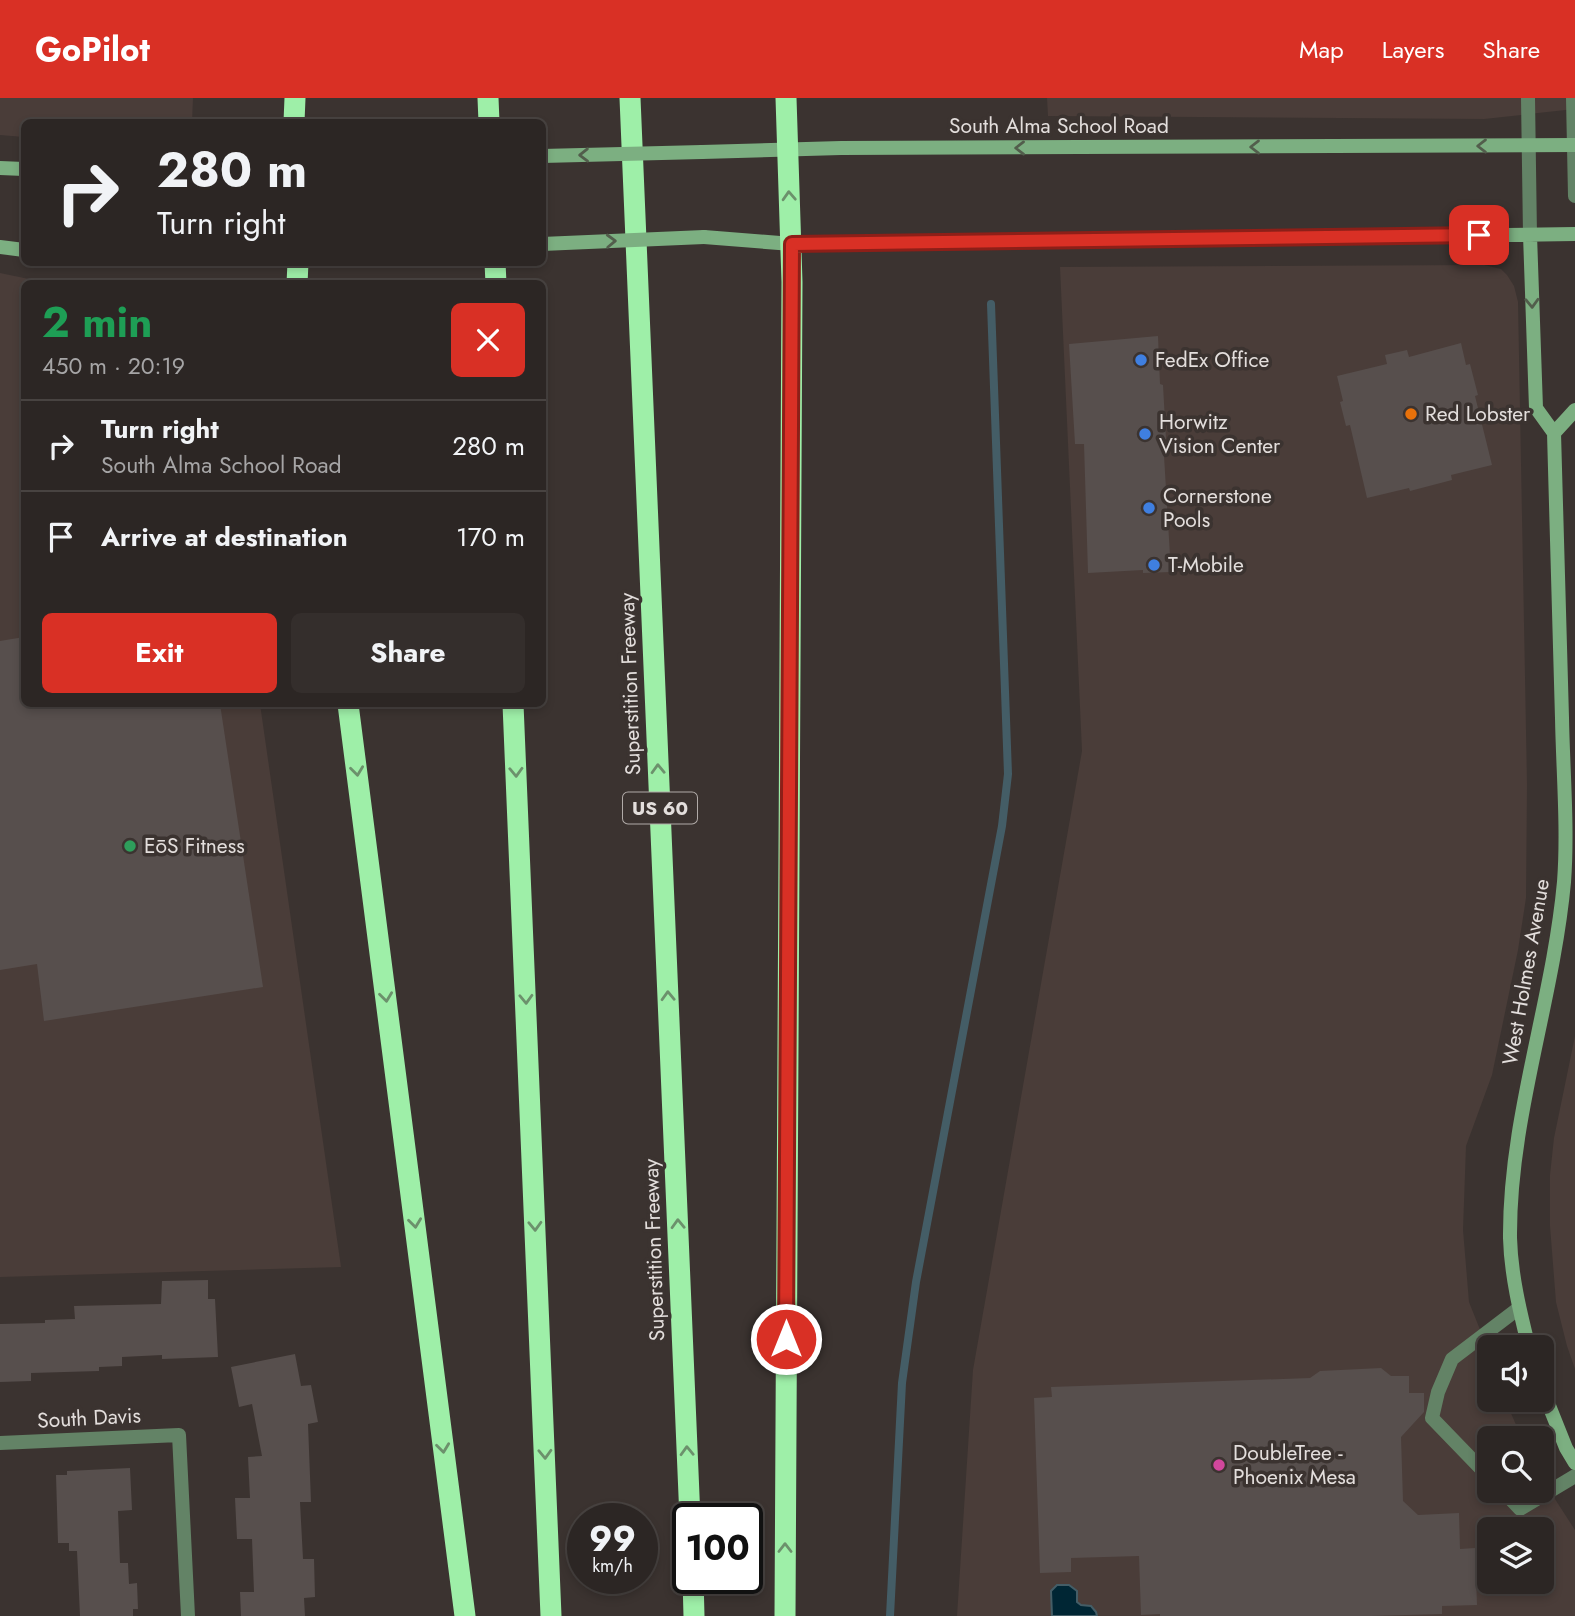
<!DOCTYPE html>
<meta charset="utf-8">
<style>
body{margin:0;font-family:Jost,sans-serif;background:#342e2c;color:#f1f3f6;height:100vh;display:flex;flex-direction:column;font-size:26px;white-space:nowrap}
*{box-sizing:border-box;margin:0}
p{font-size:23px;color:#a6a5a6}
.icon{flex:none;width:38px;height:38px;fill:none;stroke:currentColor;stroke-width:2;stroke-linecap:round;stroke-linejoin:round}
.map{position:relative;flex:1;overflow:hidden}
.panel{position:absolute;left:21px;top:182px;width:525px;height:427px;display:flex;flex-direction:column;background:#2c2624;border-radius:10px;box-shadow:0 4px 10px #0003,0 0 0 2px #484341}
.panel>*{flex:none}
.top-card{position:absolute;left:21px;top:21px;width:525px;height:147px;border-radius:10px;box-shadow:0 4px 10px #0003,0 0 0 2px #484341;background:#2c2624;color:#f1f3f6;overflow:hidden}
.fabs{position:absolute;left:1477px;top:1237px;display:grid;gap:14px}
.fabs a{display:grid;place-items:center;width:77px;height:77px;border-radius:10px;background:#2c2624;box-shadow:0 4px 10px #0003,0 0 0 2px #484341;font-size:35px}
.speed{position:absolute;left:567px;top:1405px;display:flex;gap:14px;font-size:35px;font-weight:700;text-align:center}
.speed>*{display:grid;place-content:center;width:91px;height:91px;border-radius:50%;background:#2c2624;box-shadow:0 4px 10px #0003,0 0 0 2px #484341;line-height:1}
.speed small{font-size:18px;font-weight:400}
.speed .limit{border:4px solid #111;border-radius:10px;background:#fff;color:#111}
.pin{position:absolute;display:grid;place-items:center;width:60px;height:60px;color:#fff;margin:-30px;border-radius:14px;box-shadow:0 4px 10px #0006}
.me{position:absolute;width:77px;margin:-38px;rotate:0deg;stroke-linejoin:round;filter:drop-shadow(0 0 5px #0008)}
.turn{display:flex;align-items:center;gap:24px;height:147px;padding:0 21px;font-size:32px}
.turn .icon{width:91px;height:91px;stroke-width:2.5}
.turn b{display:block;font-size:49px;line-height:60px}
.round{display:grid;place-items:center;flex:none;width:74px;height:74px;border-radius:10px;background:#342e2c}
.head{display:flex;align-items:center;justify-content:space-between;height:119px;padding:0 21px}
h1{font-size:42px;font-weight:700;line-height:52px;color:#1e9e55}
.action{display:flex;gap:14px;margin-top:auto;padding:14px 21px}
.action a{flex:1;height:80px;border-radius:10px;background:#d93025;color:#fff;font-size:28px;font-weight:700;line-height:80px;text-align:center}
.action a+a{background:#342e2c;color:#f1f3f6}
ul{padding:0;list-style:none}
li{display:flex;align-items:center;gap:21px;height:91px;padding:0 21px;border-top:2px solid #484341}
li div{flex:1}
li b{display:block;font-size:26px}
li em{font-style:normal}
header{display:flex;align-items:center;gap:42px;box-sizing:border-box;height:98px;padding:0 35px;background:#d93025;color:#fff}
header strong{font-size:33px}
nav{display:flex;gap:38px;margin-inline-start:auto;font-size:24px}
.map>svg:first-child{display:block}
</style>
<header>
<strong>GoPilot</strong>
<nav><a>Map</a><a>Layers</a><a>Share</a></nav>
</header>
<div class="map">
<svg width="1575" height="1518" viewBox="0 0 1575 1518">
<rect width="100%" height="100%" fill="#3b3330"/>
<path fill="#4a3d39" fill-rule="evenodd" d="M 0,0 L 193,0 L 192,24 L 24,24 L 24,39 L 0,37 Z
M 1047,0 L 1575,0 L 1575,11 L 1484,21 L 1048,18 Z
M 1484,167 L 1501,171 L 1507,177 L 1514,188 L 1518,204 L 1527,686 L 1526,800 L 1518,852 L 1492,977 L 1466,1048 L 1463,1132 L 1469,1204 L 1489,1254 L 1489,1302 L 1505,1302 L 1522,1340 L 1489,1340 L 1489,1393 L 1542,1393 L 1542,1381 L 1575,1432 L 1575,1518 L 957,1518 L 973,1272 L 1082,653 L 1060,169 ZM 1489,1432 L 1542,1432 L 1542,1484 L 1489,1484 Z
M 0,175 L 48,185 L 24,186 L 24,606 L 260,606 L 341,1169 L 0,1179 Z
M 1575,938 L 1575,1271 L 1567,1248 L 1556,1204 L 1550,1128 L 1550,1077 L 1554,1040 Z"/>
<path fill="#002634" stroke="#445d66" stroke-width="2" d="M 1057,1487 L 1069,1487 L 1077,1493 L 1077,1504 L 1081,1507 L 1091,1508 L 1096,1514 L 1097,1518 L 1052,1518 L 1051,1493 Z"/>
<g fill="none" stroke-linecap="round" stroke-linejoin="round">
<path stroke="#445d66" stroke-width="8" d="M 890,1518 L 902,1285 L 916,1184 L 1002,728 L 1008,676 L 991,206"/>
</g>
<path fill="#574f4d" d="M 1158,238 L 1160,286 L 1163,287 L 1166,341 L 1163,341 L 1171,474 L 1143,475 L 1143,472 L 1088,475 L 1084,346 L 1075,346 L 1069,246 Z
M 1461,245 L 1466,267 L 1470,266 L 1478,297 L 1475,298 L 1492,367 L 1451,377 L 1452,382 L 1410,393 L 1409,390 L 1367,400 L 1350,327 L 1346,328 L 1340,304 L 1343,303 L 1337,278 L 1387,266 L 1385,257 L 1407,252 L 1409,259 Z
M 24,539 L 24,606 L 220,606 L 263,889 L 44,923 L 37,866 L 0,872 L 0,543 Z
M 208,1182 L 208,1201 L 215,1201 L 218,1259 L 162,1261 L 162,1257 L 122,1259 L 122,1268 L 99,1269 L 99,1273 L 31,1275 L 31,1283 L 0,1284 L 0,1226 L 45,1225 L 45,1222 L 75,1221 L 74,1208 L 161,1206 L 162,1183 Z
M 295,1256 L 301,1288 L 311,1287 L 318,1324 L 308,1326 L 311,1404 L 300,1404 L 303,1461 L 314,1461 L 315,1499 L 304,1500 L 305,1518 L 241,1518 L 240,1494 L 254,1494 L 252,1441 L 237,1441 L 235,1400 L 250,1400 L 248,1359 L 262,1358 L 252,1306 L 239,1309 L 231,1269 Z
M 1381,1270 L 1391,1278 L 1409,1278 L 1409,1295 L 1424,1295 L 1424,1314 L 1401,1339 L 1403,1403 L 1418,1417 L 1459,1415 L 1460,1451 L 1475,1450 L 1477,1507 L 1442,1508 L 1442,1516 L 1372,1518 L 1160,1518 L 1160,1516 L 1141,1517 L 1139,1458 L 1071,1460 L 1071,1474 L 1040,1475 L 1034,1300 L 1052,1299 L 1051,1289 L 1310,1280 L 1320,1273 Z
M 130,1370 L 132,1412 L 118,1413 L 120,1465 L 128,1465 L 129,1486 L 137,1485 L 138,1511 L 133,1511 L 133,1518 L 80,1518 L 77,1453 L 69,1453 L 69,1445 L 58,1445 L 56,1377 L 67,1377 L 67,1373 Z"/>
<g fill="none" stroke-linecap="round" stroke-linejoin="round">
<path stroke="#638366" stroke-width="14" d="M 1489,1379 L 1432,1320 L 1438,1294 L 1452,1261 L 1519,1210
M 1503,1393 L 1520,1411 L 1575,1378"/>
<path stroke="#638366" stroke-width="14" d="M 1528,0 L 1530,137
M 1573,0 L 1575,98
M 0,1345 L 179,1337 L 188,1518"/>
<path stroke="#7caf81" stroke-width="14" d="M 702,54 L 841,50 L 1575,47
M 0,70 L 24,71
M 704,139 L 792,146 L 1575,136
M 0,149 L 24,152
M 1554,335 L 1575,312
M 1529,1250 C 1520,1214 1511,1177 1510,1140 C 1509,1020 1553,904 1564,784 C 1568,731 1563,674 1562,620 C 1559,525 1556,430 1554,335 L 1536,310 L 1530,137
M 1542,1290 L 1566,1350 L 1575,1365"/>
<path stroke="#9eefa8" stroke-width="21" d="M 488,0 L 489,24
M 630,0 L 690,1421
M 294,24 L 295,0
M 495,164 L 496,186
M 297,186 L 298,164
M 348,606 L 465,1518
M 513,606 L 551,1518
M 693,1480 L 694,1518
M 785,1518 L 792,184 L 786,0"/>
<path stroke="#7caf81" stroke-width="14" d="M 542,58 L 702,54
M 542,146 L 704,139"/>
</g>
<defs><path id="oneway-chevron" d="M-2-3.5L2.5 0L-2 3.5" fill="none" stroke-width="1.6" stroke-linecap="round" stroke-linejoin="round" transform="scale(1.75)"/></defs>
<g stroke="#525e4c">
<use href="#oneway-chevron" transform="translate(1482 48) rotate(180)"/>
<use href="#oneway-chevron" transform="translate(1255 49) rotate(180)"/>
<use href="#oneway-chevron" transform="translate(1020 50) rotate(180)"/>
<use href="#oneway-chevron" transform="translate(584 57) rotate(179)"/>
<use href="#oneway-chevron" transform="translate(611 143) rotate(-2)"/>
<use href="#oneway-chevron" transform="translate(1532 205) rotate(88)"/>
</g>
<g stroke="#6c916c">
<use href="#oneway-chevron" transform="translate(789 98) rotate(-93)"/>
<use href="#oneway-chevron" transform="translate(658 671) rotate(-92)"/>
<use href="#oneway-chevron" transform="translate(357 673) rotate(83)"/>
<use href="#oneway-chevron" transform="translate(516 674) rotate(88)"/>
<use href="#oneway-chevron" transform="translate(668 898) rotate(-92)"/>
<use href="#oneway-chevron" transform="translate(386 899) rotate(83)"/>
<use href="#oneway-chevron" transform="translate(526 901) rotate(88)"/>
<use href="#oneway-chevron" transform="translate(415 1125) rotate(83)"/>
<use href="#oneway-chevron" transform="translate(678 1126) rotate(-92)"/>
<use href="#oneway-chevron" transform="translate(535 1128) rotate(88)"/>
<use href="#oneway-chevron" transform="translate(443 1350) rotate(83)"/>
<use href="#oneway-chevron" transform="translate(687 1353) rotate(-92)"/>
<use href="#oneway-chevron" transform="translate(545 1356) rotate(88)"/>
<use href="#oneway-chevron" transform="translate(785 1450) rotate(-90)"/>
</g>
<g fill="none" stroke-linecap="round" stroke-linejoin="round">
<defs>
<path id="route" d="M 786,1241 L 792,146 L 1479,137"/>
</defs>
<use href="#route" stroke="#8d1f18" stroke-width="18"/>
<use href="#route" stroke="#d93025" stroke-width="12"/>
</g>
<g fill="#3f7fe0" stroke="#3b3330" stroke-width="2.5">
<circle cx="1141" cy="262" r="7"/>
<circle cx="1145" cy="336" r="7"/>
<circle cx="1149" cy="410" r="7"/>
<circle cx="1154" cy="467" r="7"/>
</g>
<circle fill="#e8710a" stroke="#3b3330" stroke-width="2.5" cx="1411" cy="316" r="7"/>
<circle fill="#2e9e5b" stroke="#3b3330" stroke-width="2.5" cx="130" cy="748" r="7"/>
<circle fill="#d1479c" stroke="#3b3330" stroke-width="2.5" cx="1219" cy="1367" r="7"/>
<g text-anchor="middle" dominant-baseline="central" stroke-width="7" stroke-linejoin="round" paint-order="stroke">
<rect fill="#3b3330" stroke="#b1aba8" stroke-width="2" x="623" y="694.5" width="74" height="31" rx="5"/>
<g font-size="19" font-weight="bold" fill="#e3dedc">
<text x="660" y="710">US 60</text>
</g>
<g font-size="21" fill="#e3dedc" stroke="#3b3330">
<text x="1059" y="28">South Alma School Road</text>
<text transform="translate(630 586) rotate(-92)">Superstition Freeway</text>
<text transform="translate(1526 874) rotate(-80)">West Holmes Avenue</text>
<text transform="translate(654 1152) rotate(-92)">Superstition Freeway</text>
<text transform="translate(89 1320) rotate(-3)">South Davis</text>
</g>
<g font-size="21" fill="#e3dedc" stroke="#3b3330" text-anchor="start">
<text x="1155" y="262">FedEx Office</text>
<text x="1425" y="316">Red Lobster</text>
<text x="1159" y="324">Horwitz<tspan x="1159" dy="24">Vision Center</tspan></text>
<text x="1163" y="398">Cornerstone<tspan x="1163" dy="24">Pools</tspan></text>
<text x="1168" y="467">T-Mobile</text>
<text x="144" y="748">EōS Fitness</text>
<text x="1233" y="1355">DoubleTree -<tspan x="1233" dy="24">Phoenix Mesa</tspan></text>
</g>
</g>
</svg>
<div class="fabs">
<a><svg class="icon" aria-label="sound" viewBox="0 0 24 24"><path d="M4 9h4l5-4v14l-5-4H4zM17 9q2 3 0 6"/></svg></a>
<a><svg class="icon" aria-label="search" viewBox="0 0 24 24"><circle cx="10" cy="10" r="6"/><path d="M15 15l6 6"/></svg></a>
<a><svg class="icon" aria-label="layers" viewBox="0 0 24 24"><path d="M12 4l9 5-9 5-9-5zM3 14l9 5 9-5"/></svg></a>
</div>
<div class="speed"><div>99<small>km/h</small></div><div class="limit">100</div></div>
<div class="pin" style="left:1479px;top:137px;background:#d93025"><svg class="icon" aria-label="arrive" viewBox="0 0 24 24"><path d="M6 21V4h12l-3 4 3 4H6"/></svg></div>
<svg class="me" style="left:786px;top:1241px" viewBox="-20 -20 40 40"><circle r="17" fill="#d93025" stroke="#fff" stroke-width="3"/><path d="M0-11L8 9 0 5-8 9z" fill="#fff"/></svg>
<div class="top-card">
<div class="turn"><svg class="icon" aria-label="right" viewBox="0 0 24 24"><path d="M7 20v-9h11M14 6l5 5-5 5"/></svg><div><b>280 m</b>Turn right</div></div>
</div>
<section class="panel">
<div class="head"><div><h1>2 min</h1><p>450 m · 20:19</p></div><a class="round" style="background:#d93025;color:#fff"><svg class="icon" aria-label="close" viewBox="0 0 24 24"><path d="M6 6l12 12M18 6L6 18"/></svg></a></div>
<ul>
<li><svg class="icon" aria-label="right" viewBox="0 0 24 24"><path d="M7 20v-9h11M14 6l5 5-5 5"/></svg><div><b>Turn right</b><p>South Alma School Road</p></div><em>280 m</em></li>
<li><svg class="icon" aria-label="arrive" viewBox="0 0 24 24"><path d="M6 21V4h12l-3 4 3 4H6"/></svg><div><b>Arrive at destination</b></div><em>170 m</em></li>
</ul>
<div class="action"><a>Exit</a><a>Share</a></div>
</section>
</div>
